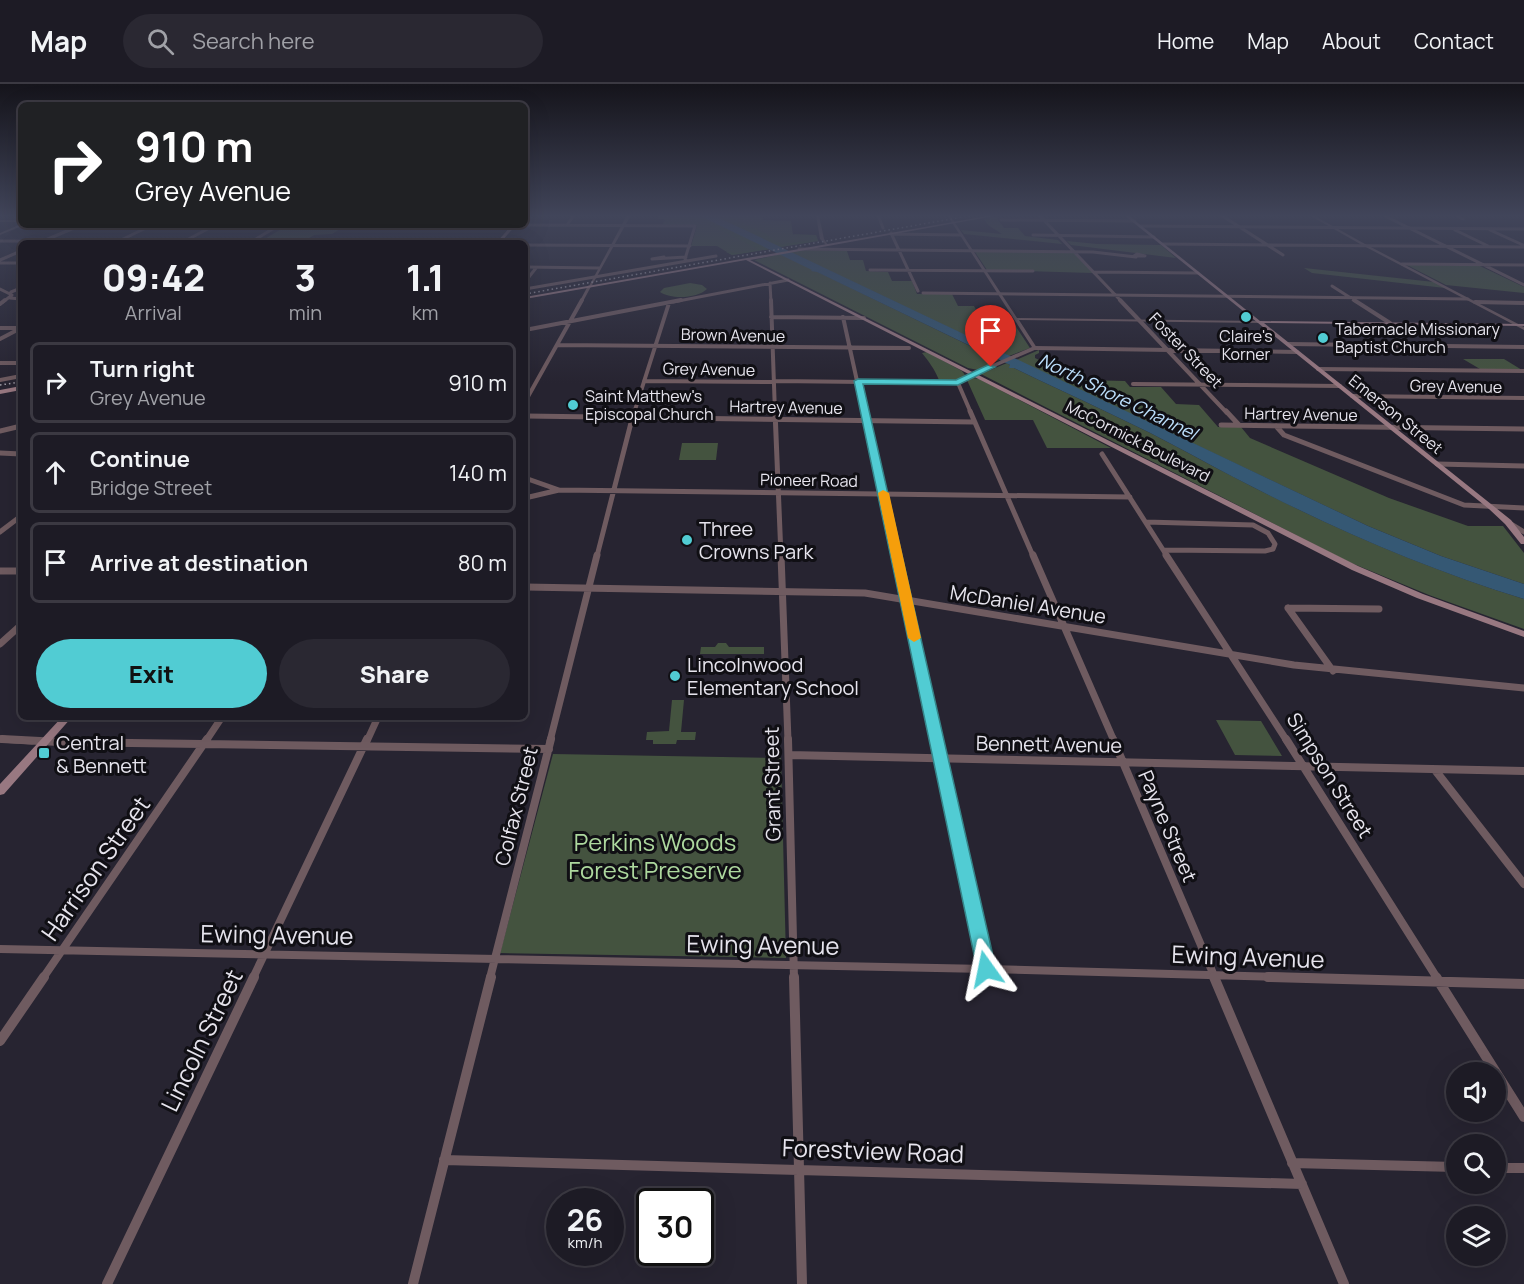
<!DOCTYPE html>
<style>
body{margin:0;font-family:Manrope,sans-serif;background:#2a2832;color:#f1f3f6;height:100vh;display:flex;flex-direction:column;font-size:22px;white-space:nowrap}
*{box-sizing:border-box;margin:0}
p{font-size:20px;color:#a0a1a7}
.icon{flex:none;width:33px;height:33px;fill:none;stroke:currentColor;stroke-width:2;stroke-linecap:round;stroke-linejoin:round}
.map{position:relative;flex:1;overflow:hidden}
.panel{position:absolute;left:18px;top:156px;width:510px;height:480px;display:flex;flex-direction:column;background:#1d1b25;border-radius:9px;box-shadow:0 6px 24px #0002,0 0 0 2px #3b3942}
.panel>*{flex:none}
.top-card{position:absolute;left:18px;top:18px;width:510px;height:126px;border-radius:9px;box-shadow:0 6px 24px #0002,0 0 0 2px #3b3942;background:#202124;color:#fff;overflow:hidden}
.controls{position:absolute;left:1446px;top:978px;display:grid;gap:12px}
.controls a{display:grid;place-items:center;width:60px;height:60px;border-radius:50%;background:#1d1b25;box-shadow:0 6px 24px #0002,0 0 0 2px #3b3942;font-size:30px}
.speed{position:absolute;left:546px;top:1104px;display:flex;gap:12px;font-size:30px;font-weight:700;text-align:center}
.speed>*{display:grid;place-content:center;width:78px;height:78px;border-radius:50%;background:#1d1b25;box-shadow:0 6px 24px #0002,0 0 0 2px #3b3942;line-height:1}
.speed small{font-size:15px;font-weight:400}
.speed .limit{border:3px solid #111;border-radius:9px;background:#fff;color:#111}
.pin{position:absolute;display:grid;place-items:center;width:51px;height:51px;color:#fff;margin:-62px -26px;border-radius:50% 50% 50% 0;rotate:-45deg;box-shadow:0 0 6px #0007}
.pin .icon{rotate:45deg}
.me{position:absolute;width:66px;margin:-33px;rotate:348deg;stroke-linejoin:round;filter:drop-shadow(0 0 4px #0008)}
.turn{display:flex;align-items:center;gap:21px;height:126px;padding:0 18px;font-size:27px}
.turn .icon{width:78px;height:78px;stroke-width:2.5}
.turn b{display:block;font-size:42px;line-height:51px}
.eta{display:flex;justify-content:space-evenly;align-items:center;height:102px;text-align:center}
.eta b{font-size:36px;font-weight:800;line-height:42px}
.action{display:flex;gap:12px;margin-top:auto;padding:12px 18px}
.action a{flex:1;height:69px;border-radius:36px;background:#51ccd3;color:#111;font-size:24px;font-weight:800;line-height:69px;text-align:center}
.action a+a{background:#2a2832;color:#f1f3f6}
ul{padding:0;list-style:none}
li{display:flex;align-items:center;gap:18px;height:81px;margin:0 12px 9px;padding:0 6px;border:3px solid #3b3942;border-radius:9px}
li div{flex:1}
li b{display:block;font-size:22px}
li em{font-style:normal}
header{display:flex;align-items:center;gap:36px;box-sizing:border-box;height:84px;padding:0 30px;background:#1d1b25;border-bottom:2px solid #3b3942}
header strong{font-size:28px}
nav{display:flex;gap:33px;margin-inline-start:auto;font-size:21px}
.search{width:420px;height:54px;background:#2a2832;display:flex;align-items:center;gap:15px;box-sizing:border-box;padding:0 21px;border-radius:33px;color:#a0a1a7;font-size:22px}
.map>svg:first-child{display:block}
</style>
<header>
<strong>Map</strong>
<div class="search"><svg class="icon" aria-label="search" viewBox="0 0 24 24"><circle cx="10" cy="10" r="6"/><path d="M15 15l6 6"/></svg>Search here</div>
<nav><a>Home</a><a>Map</a><a>About</a><a>Contact</a></nav>
</header>
<div class="map">
<svg width="1524" height="1200" viewBox="0 0 1524 1200">
<rect width="100%" height="100%" fill="#272431"/>
<path fill="#44533f" d="M 655,131 L 763,131 L 763,136 L 791,137 L 793,151 L 816,151 L 818,157 L 732,171 L 717,162 L 691,162 L 697,142 L 662,142 L 665,135 L 658,135 L 659,131 Z
M 996,133 L 1004,144 L 1018,144 L 1025,152 L 1058,156 L 1062,160 L 964,150 L 961,146 L 1002,150 L 988,141 L 984,135 Z
M 288,141 L 341,141 L 343,143 L 332,150 L 314,151 L 306,156 L 263,156 Z
M 1067,157 L 1097,160 L 1161,161 L 1176,174 L 1071,161 Z
M 805,166 L 847,167 L 850,176 L 863,176 L 866,187 L 888,188 L 892,197 L 912,197 L 917,210 L 952,210 L 958,222 L 974,222 L 981,235 L 1011,235 L 1030,264 L 1009,272 L 790,168 Z
M 975,168 L 1073,168 L 1093,189 L 987,186 Z
M 781,170 L 999,276 L 978,286 L 968,284 L 754,176 Z
M 1407,181 L 1480,182 L 1524,203 L 1524,209 L 1446,201 Z
M 1304,184 L 1434,198 L 1445,204 L 1312,189 Z
M 690,199 L 702,201 L 707,205 C 698,214 672,216 660,208 L 664,204 Z
M 1039,266 L 1039,269 L 1035,271 L 1035,274 L 1083,296 L 1125,297 L 1130,303 L 1161,303 L 1176,320 L 1199,321 L 1218,343 L 1241,343 L 1250,354 L 1389,414 L 1468,442 L 1503,442 L 1524,469 L 1524,500 L 1441,472 L 1368,442 L 1016,276 Z
M 927,268 L 962,287 L 965,291 L 957,296 L 939,296 C 934,284 929,278 922,269 Z
M 1463,275 L 1504,275 L 1522,286 L 1480,285 Z
M 1007,279 L 1011,282 L 1009,284 L 1014,284 C 1074,313 1136,340 1194,372 C 1299,429 1410,480 1524,515 L 1524,545 L 1429,511 L 1349,478 L 981,290 Z
M 973,294 L 979,295 L 1111,364 L 1047,364 L 1033,336 L 985,336 L 967,296 Z
M 682,359 L 718,359 L 716,376 L 679,376 Z
M 718,559 L 726,559 L 729,563 L 764,563 L 764,570 L 700,570 L 701,563 L 715,563 Z
M 672,616 L 684,616 L 681,648 L 696,648 L 695,656 L 677,656 L 676,660 L 653,660 L 653,656 L 646,656 L 647,648 L 669,647 Z
M 1216,636 L 1261,637 L 1282,672 L 1235,671 Z
M 553,670 L 781,674 L 786,874 L 500,869 Z"/>
<path fill="#405a38" d="M 689,131 L 698,131 L 771,165 L 732,171 L 726,168 L 740,169 L 758,165 Z
M 712,131 L 731,134 L 767,150 L 772,155 L 782,160 L 811,156 L 810,153 L 788,150 L 790,150 L 816,151 L 818,157 L 780,163 Z"/>
<path fill="#355874" d="M 698,131 L 712,131 L 747,147 L 1368,442 L 1441,472 L 1524,500 L 1524,515 C 1409,480 1299,429 1194,372 C 1136,340 1074,313 1014,284 L 1009,284 L 1010,281 L 817,188 L 811,187 L 812,186 Z"/>
<g fill="none" stroke-linecap="round" stroke-linejoin="round">
<path stroke="#6f5b60" stroke-width="3" d="M 878,131 L 883,144
M 1039,131 L 1122,218
M 1221,131 L 1283,171
M 1383,131 L 1524,201
M 1455,131 L 1463,135
M 1001,136 L 1135,137
M 525,141 L 695,142 L 685,175 L 687,177
M 567,141 L 574,131
M 1140,142 L 1524,145
M 1455,146 L 1488,162
M 1490,146 L 1523,161
M 891,149 L 918,207
M 892,150 L 961,151
M 1033,151 L 1154,153
M 48,155 L 81,141
M 0,157 L 323,159
M 119,157 L 152,141
M 185,157 L 215,141
M 251,158 L 279,141
M 1163,160 L 1524,163
M 525,161 L 690,162
M 799,165 L 1093,168 L 1136,173
M 1137,170 L 1145,172 L 1134,172 Z
M 664,173 L 652,175 L 686,173
M 0,176 L 21,167
M 0,179 L 21,179
M 1402,180 L 1524,181
M 525,183 L 599,184
M 870,186 L 1033,187
M 1093,188 L 1198,189
M 525,198 L 536,184
M 770,199 L 771,218
M 1332,202 L 1357,218
M 0,205 L 12,211 L 3,218
M 525,205 L 716,172
M 11,208 L 21,204
M 923,209 L 1468,215
M 10,214 L 21,215
M 581,218 L 589,203
M 673,218 L 788,196"/>
<path stroke="#6f5b60" stroke-width="4" d="M 771,216 L 775,329
M 1120,216 L 1227,329
M 1354,216 L 1390,239
M 1475,218 L 1524,219
M 0,220 L 5,216
M 771,233 L 864,234
M 843,233 L 864,329
M 0,244 L 18,244
M 525,246 L 681,216
M 0,255 L 21,244
M 1288,260 L 1524,263
M 557,261 L 909,264
M 1035,264 L 1297,268
M 0,279 L 21,279
M 1318,285 L 1524,287
M 0,296 L 21,292
M 644,297 L 774,298
M 774,297 L 958,299 L 974,290
M 958,299 L 971,329
M 1133,300 L 1340,302
M 1352,312 L 1524,314
M 525,318 L 582,216
M 634,329 L 669,219"/>
<path stroke="#6f5b60" stroke-width="5" d="M 775,327 L 781,472
M 864,327 L 895,472
M 970,327 L 1033,472
M 1226,327 L 1239,341
M 525,332 L 974,338
M 1221,341 L 1524,345
M 1276,342 L 1284,351 L 1464,421 L 1524,424
M 0,347 L 21,342
M 0,369 L 21,370
M 1102,370 L 1167,472
M 1437,380 L 1524,382
M 525,394 L 559,406 L 1130,413
M 525,414 L 559,406
M 1146,438 L 1253,441 L 1268,449 L 1275,460 L 1273,465 L 1265,467 L 1164,466
M 1508,438 L 1524,448
M 0,448 L 21,432
M 597,472 L 634,327"/>
<path stroke="#6f5b60" stroke-width="7" d="M 781,471 L 788,657
M 895,471 L 936,657
M 1033,471 L 1114,657
M 1166,471 L 1287,657
M 0,487 L 21,487
M 525,503 L 865,509 L 1294,581 L 1524,604
M 1288,524 L 1379,525
M 1288,524 L 1333,587
M 0,560 L 21,541
M 0,655 L 32,657
M 206,657 L 222,633
M 367,657 L 378,633
M 550,657 L 597,471"/>
<path stroke="#6f5b60" stroke-width="8" d="M 2,655 L 59,658 L 549,665
M 788,655 L 794,894
M 936,655 L 986,885
M 1113,655 L 1215,894
M 1286,655 L 1437,894
M 789,671 L 1524,687
M 1435,686 L 1524,800
M 0,865 L 986,885 L 1322,894
M 43,894 L 207,655
M 253,894 L 367,655
M 490,894 L 551,655"/>
<path stroke="#6f5b60" stroke-width="10" d="M 794,893 L 802,1200
M 1214,893 L 1344,1200
M 1268,893 L 1524,900
M 1436,893 L 1524,1033
M 0,957 L 44,893
M 444,1076 L 1302,1100
M 1292,1079 L 1456,1083
M 1496,1084 L 1524,1084
M 107,1200 L 254,893
M 413,1200 L 491,893"/>
<path fill="#6f5b60" fill-rule="evenodd" d="M 627,131 L 631,131 L 591,203 L 588,204 Z
M 816,131 L 819,131 L 824,155 L 828,161 L 826,161 L 820,155 Z
M 947,131 L 950,131 L 1017,234 L 1260,237 L 1262,238 L 1260,239 L 1019,236 L 1037,264 L 1037,265 L 976,291 L 972,291 L 972,289 L 1032,263 Z
M 1309,131 L 1313,131 L 1365,160 L 1524,243 L 1524,246 L 1362,161 Z
M 0,136 L 21,136 L 21,138 L 0,138 Z
M 21,140 L 24,141 L 0,151 L 0,149 Z"/>
<path fill="#987881" fill-rule="evenodd" d="M 993,131 L 1000,131 L 750,176 L 1358,482 L 1423,510 L 1524,547 L 1524,553 L 1417,514 L 1352,486 L 746,176 L 525,215 L 525,213 Z
M 1124,131 L 1128,131 L 1260,237 L 1524,240 L 1524,242 L 1264,239 L 1511,436 L 1524,453 L 1524,460 L 1521,460 L 1505,440 L 1489,425 Z
M 512,141 L 516,141 L 500,159 L 496,159 Z
M 21,302 L 21,306 L 0,310 L 0,306 Z
M 62,633 L 72,633 L 4,710 L 0,711 L 0,700 Z"/>
<path stroke="#a3a0ab" stroke-width="1.5" stroke-dasharray="1.5 3" stroke-linecap="butt" d="M 525,210 L 974,131
M 0,301 L 21,298"/>
</g>
<linearGradient id="sky" x2="0" y2="1"><stop stop-color="#15141b"/><stop offset="0.44" stop-color="#41455a"/><stop offset="1" stop-color="#41455a" stop-opacity="0"/></linearGradient>
<rect width="1524" height="299" fill="url(#sky)"/>
<path fill="#51ccd3" stroke="#358589" stroke-width="1.5" d="M 988,281 L 995,283 L 958,301 L 863,300 L 996,885 L 993,891 L 986,893 L 980,891 L 977,885 L 854,297 L 858,295 L 956,296 Z"/>
<path fill="#f59e0b" d="M 883,406 L 889,409 L 921,554 L 914,558 L 908,554 L 878,409 Z"/>
<g fill="#51ccd3" stroke="#100f14" stroke-width="2">
<circle cx="1246" cy="233" r="6"/>
<circle cx="1323" cy="254" r="6"/>
<circle cx="573" cy="321" r="6"/>
<circle cx="687" cy="456" r="6"/>
<circle cx="675" cy="592" r="6"/>
<rect x="38" y="663" width="12" height="12" rx="3"/>
</g>
<g text-anchor="middle" dominant-baseline="central" stroke-width="6" stroke-linejoin="round" paint-order="stroke">
<g font-size="16" fill="#e6e4ed" stroke="#100f14" text-anchor="start">
<text x="1335" y="245">Tabernacle Missionary<tspan x="1335" dy="18">Baptist Church</tspan></text>
<text x="1246" y="252" text-anchor="middle">Claire's<tspan x="1246" dy="18">Korner</tspan></text>
<text x="585" y="312">Saint Matthew's<tspan x="585" dy="18">Episcopal Church</tspan></text>
</g>
<g font-size="16" fill="#e6e4ed" stroke="#100f14">
<text transform="translate(733 251) rotate(1)">Brown Avenue</text>
<text transform="translate(1186 266) rotate(46)">Foster Street</text>
<text transform="translate(709 285) rotate(1)">Grey Avenue</text>
<text transform="translate(1456 302) rotate(1)">Grey Avenue</text>
<text transform="translate(786 323) rotate(1)">Hartrey Avenue</text>
<text transform="translate(1301 330) rotate(1)">Hartrey Avenue</text>
<text transform="translate(1396 330) rotate(39)">Emerson Street</text>
<text transform="translate(1138 357) rotate(27)">McCormick Boulevard</text>
<text transform="translate(809 396) rotate(1)">Pioneer Road</text>
</g>
<g font-size="18" font-style="italic" fill="#bde0fd" stroke="#100f14">
<text transform="translate(1118 312) rotate(26)">North Shore Channel</text>
</g>
<g font-size="20" fill="#e6e4ed" stroke="#100f14" text-anchor="start">
<text x="699" y="444">Three<tspan x="699" dy="23">Crowns Park</tspan></text>
<text x="687" y="580">Lincolnwood<tspan x="687" dy="23">Elementary School</tspan></text>
<text x="56" y="658">Central<tspan x="56" dy="23">&amp; Bennett</tspan></text>
</g>
<g font-size="20" fill="#e6e4ed" stroke="#100f14">
<text transform="translate(1028 520) rotate(9)">McDaniel Avenue</text>
<text transform="translate(1049 660) rotate(1)">Bennett Avenue</text>
<text transform="translate(1330 691) rotate(58)">Simpson Street</text>
<text transform="translate(772 700) rotate(-91)">Grant Street</text>
<text transform="translate(516 722) rotate(-76)">Colfax Street</text>
<text transform="translate(1168 742) rotate(67)">Payne Street</text>
</g>
<g font-size="24" fill="#add89e" stroke="#100f14">
<text x="655" y="757">Perkins Woods<tspan x="655" dy="28">Forest Preserve</tspan></text>
</g>
<g font-size="24" fill="#e6e4ed" stroke="#100f14">
<text transform="translate(95 784) rotate(-55)">Harrison Street</text>
<text transform="translate(277 850) rotate(1)">Ewing Avenue</text>
<text transform="translate(763 860) rotate(1)">Ewing Avenue</text>
<text transform="translate(1248 872) rotate(2)">Ewing Avenue</text>
<text transform="translate(201 956) rotate(-64)">Lincoln Street</text>
<text transform="translate(873 1066) rotate(2)">Forestview Road</text>
</g>
</g>
</svg>
<div class="controls">
<a><svg class="icon" aria-label="sound" viewBox="0 0 24 24"><path d="M4 9h4l5-4v14l-5-4H4zM17 9q2 3 0 6"/></svg></a>
<a><svg class="icon" aria-label="search" viewBox="0 0 24 24"><circle cx="10" cy="10" r="6"/><path d="M15 15l6 6"/></svg></a>
<a><svg class="icon" aria-label="layers" viewBox="0 0 24 24"><path d="M12 4l9 5-9 5-9-5zM3 14l9 5 9-5"/></svg></a>
</div>
<div class="speed"><div>26<small>km/h</small></div><div class="limit">30</div></div>
<div class="pin" style="left:991px;top:283px;background:#d93025"><svg class="icon" aria-label="arrive" viewBox="0 0 24 24"><path d="M6 21V4h12l-3 4 3 4H6"/></svg></div>
<svg class="me" style="left:986px;top:885px" viewBox="-20 -20 40 40"><path d="M0-17L14 15 0 8-14 15z" fill="#51ccd3" stroke="#fff" stroke-width="4"/></svg>
<div class="top-card">
<div class="turn"><svg class="icon" aria-label="right" viewBox="0 0 24 24"><path d="M7 20v-9h11M14 6l5 5-5 5"/></svg><div><b>910 m</b>Grey Avenue</div></div>
</div>
<section class="panel">
<div class="eta">
<div><b>09:42</b><p>Arrival</p></div>
<div><b>3</b><p>min</p></div>
<div><b>1.1</b><p>km</p></div>
</div>
<ul>
<li><svg class="icon" aria-label="right" viewBox="0 0 24 24"><path d="M7 20v-9h11M14 6l5 5-5 5"/></svg><div><b>Turn right</b><p>Grey Avenue</p></div><em>910 m</em></li>
<li><svg class="icon" aria-label="ahead" viewBox="0 0 24 24"><path d="M12 20V5M6 11l6-6 6 6"/></svg><div><b>Continue</b><p>Bridge Street</p></div><em>140 m</em></li>
<li><svg class="icon" aria-label="arrive" viewBox="0 0 24 24"><path d="M6 21V4h12l-3 4 3 4H6"/></svg><div><b>Arrive at destination</b></div><em>80 m</em></li>
</ul>
<div class="action"><a>Exit</a><a>Share</a></div>
</section>
</div>
